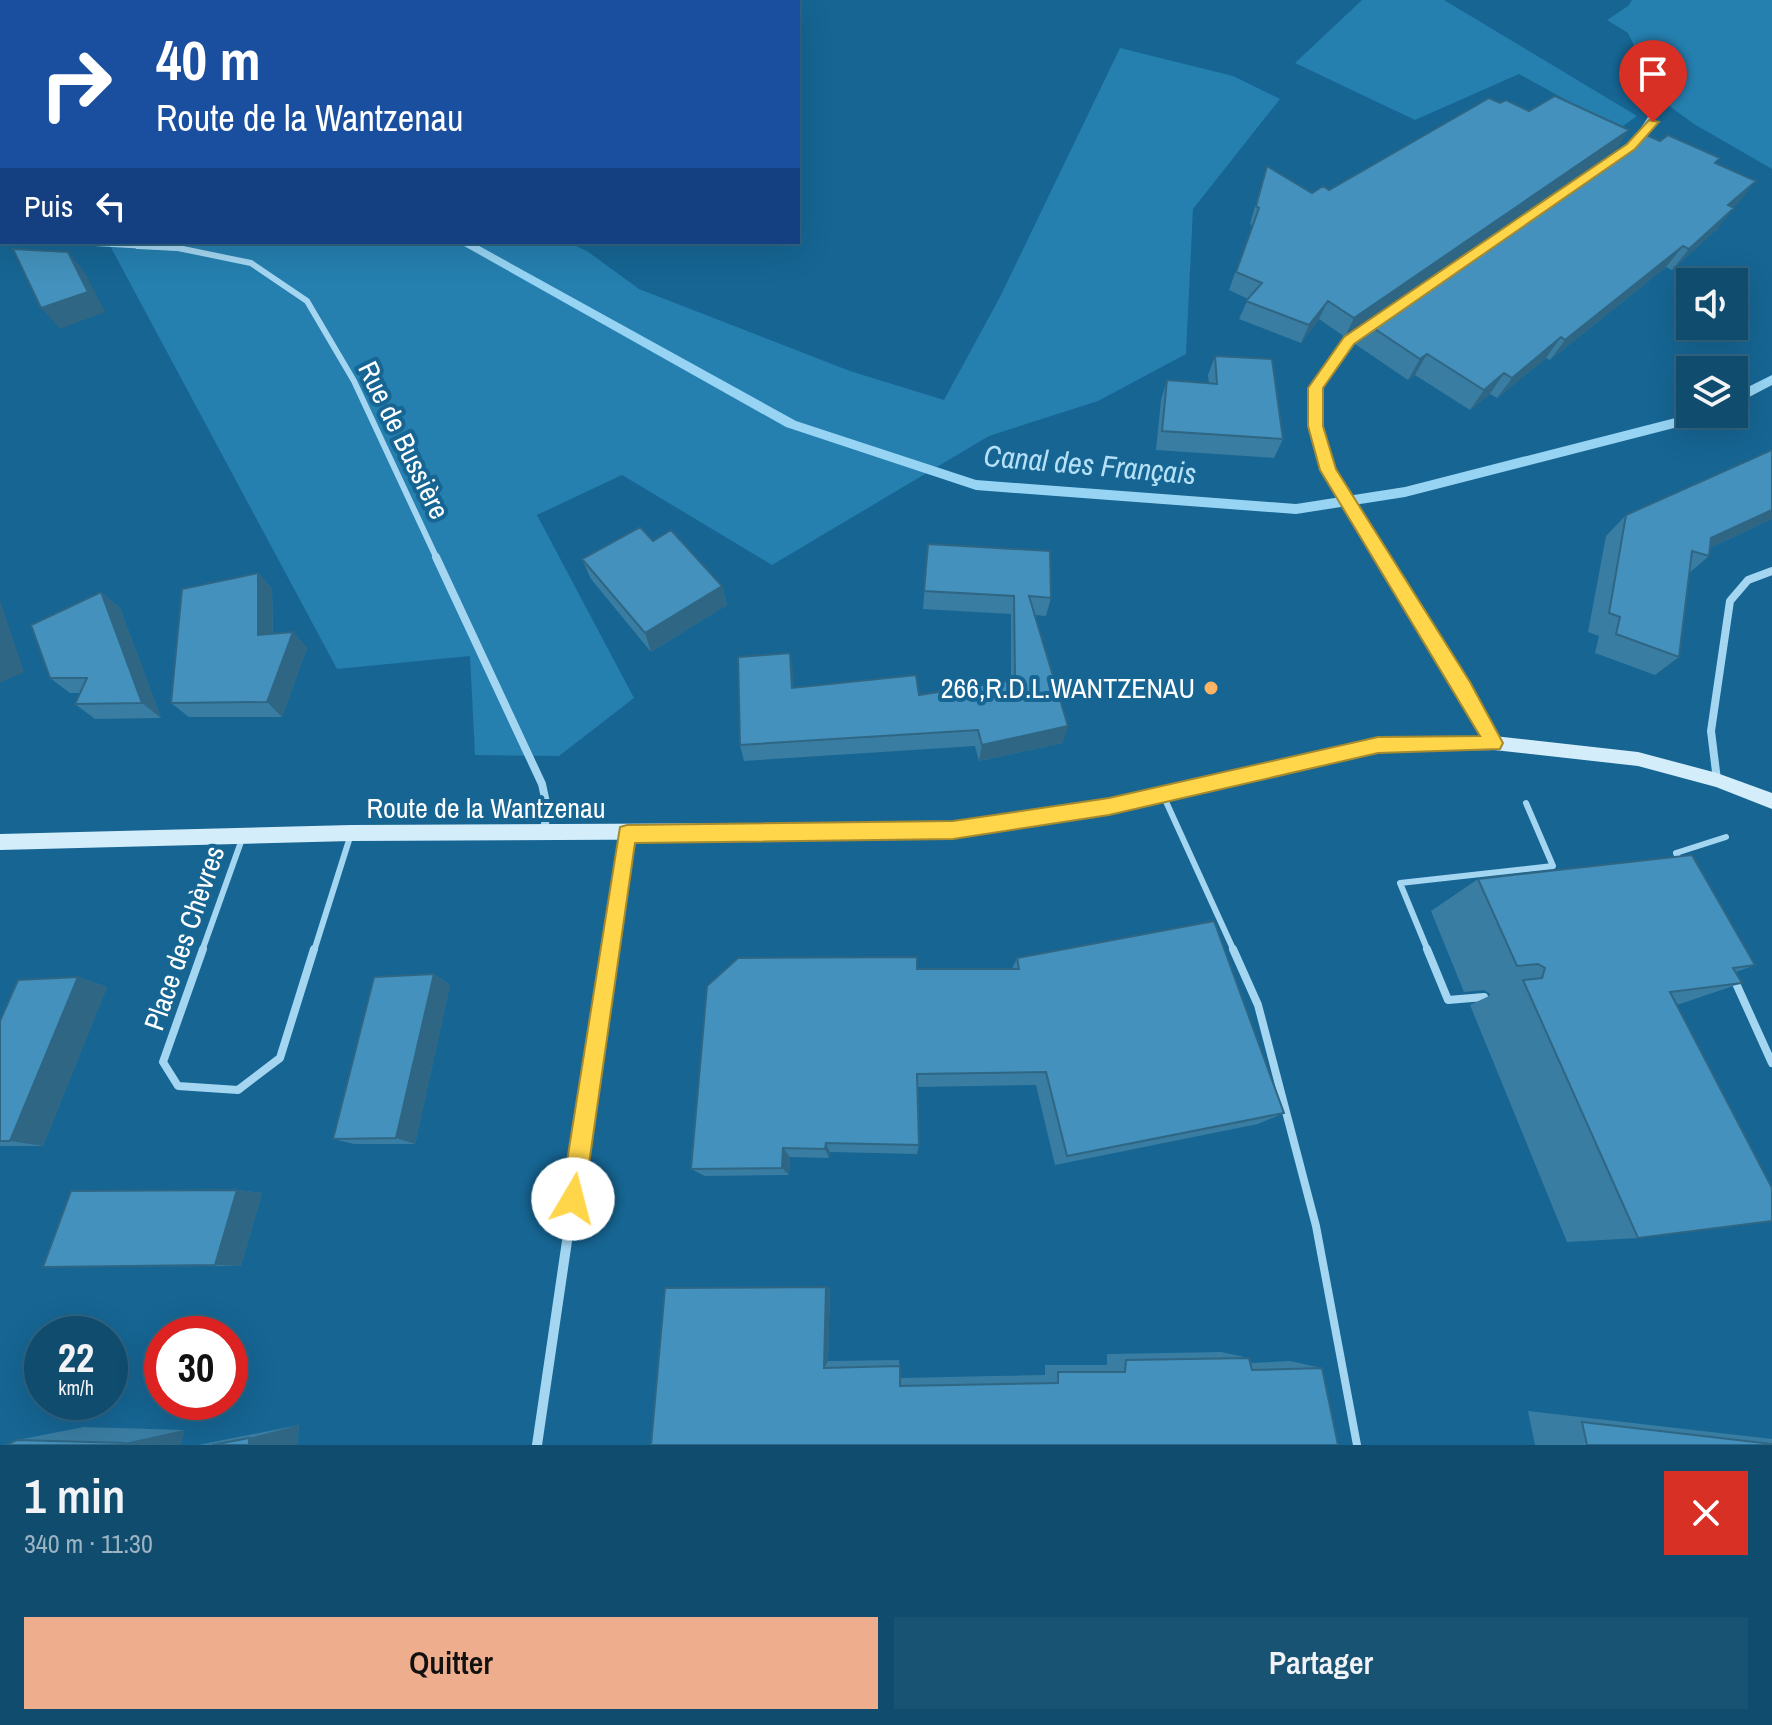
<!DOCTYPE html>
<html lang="fr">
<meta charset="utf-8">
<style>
body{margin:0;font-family:"Archivo Narrow",sans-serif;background:#195373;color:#f1f3f6;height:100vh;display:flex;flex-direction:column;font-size:30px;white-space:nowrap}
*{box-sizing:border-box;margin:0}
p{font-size:26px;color:#9cb4c2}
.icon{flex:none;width:44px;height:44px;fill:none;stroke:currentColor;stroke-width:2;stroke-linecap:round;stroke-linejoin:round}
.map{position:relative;height:1445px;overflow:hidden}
.details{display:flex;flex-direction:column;background:#104c6e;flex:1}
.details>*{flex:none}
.hud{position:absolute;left:0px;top:0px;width:800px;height:244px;box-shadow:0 8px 32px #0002,0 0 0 2px #306381;background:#1a4fa0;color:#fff;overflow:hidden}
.buttons{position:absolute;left:1676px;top:268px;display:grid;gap:16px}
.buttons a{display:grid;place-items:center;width:72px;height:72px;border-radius:0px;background:#104c6e;box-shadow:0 8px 32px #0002,0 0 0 2px #306381;font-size:40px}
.speed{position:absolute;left:24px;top:1316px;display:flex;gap:16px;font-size:40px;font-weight:700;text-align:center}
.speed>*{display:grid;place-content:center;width:104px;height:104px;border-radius:50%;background:#104c6e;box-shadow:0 8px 32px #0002,0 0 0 2px #306381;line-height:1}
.speed small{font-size:20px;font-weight:400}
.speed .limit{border:12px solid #d22;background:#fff;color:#111}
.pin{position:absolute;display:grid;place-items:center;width:68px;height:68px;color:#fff;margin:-82px -34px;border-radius:50% 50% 50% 0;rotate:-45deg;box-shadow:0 0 8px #0007}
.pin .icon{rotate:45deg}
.me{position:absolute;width:88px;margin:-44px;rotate:8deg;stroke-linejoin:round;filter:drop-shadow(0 0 6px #0008)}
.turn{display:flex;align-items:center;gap:28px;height:168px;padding:0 24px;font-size:36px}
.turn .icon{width:104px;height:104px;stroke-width:2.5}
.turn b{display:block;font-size:56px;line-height:68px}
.then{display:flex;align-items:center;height:76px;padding:0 24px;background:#0003;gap:16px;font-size:30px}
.round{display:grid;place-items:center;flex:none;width:84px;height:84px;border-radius:0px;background:#195373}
.overview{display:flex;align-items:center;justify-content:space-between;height:136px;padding:0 24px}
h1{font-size:48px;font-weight:600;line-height:60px}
.cta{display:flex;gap:16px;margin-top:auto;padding:16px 24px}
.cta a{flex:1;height:92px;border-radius:0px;background:#eead8d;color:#111;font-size:32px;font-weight:600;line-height:92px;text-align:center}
.cta a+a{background:#195373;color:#f1f3f6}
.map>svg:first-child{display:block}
</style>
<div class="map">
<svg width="1772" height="1445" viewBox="0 0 1772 1445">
<rect width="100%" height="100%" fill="#166593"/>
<path fill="#257faf" d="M 58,0 L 431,0 L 55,2 Z
M 1362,0 L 1444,0 L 1637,116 L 1619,129 L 1519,74 L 1415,120 L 1295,63 Z
M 1632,0 L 1772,0 L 1772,169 L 1694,124 L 1661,100 L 1628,33 L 1607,20 L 1628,6 Z
M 1120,48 L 1233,76 L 1280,99 L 1193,209 L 1186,354 L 1098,401 L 989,436 L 772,565 L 622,475 L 537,515 L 634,698 L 559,756 L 475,755 L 470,656 L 337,669 L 108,242 L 567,242 L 587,251 L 639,289 L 850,371 L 944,400 L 1000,297 Z"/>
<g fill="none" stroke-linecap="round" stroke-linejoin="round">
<path fill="#97d4f3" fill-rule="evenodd" d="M 131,0 L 147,0 L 129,2 Z
M 2,33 L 2,39 L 0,40 L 0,34 Z
M 0,50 L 2,51 L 2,57 L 0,56 Z
M 457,242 L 472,242 L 796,421 L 976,480 L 1296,504 L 1405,487 L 1691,414 L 1716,414 L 1709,419 L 1405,497 L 1296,514 L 976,490 L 786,427 Z
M 1772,375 L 1772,385 L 1734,405 L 1734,394 Z"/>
<path stroke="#a5d6f1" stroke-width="6" d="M 1163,795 L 1234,951
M 1681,864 L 1676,853 L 1726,837
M 202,951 L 242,839
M 314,951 L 350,837
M 1428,951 L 1400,883 L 1553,866 L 1526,803"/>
<path stroke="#a5d6f1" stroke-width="8" d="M 203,949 L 163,1062 L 178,1086 L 238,1090 L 280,1058 L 314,949
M 1233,949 L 1258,1005 L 1316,1226 L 1357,1445
M 1427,949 L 1448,1000 L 1484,997
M 1734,979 L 1772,1063"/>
<path stroke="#a5d6f1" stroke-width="5" d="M 1637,139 L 1654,112 L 1654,79
M 0,242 L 10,242
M 68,242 L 175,248"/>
<path stroke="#a5d6f1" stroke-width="6" d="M 138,246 L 178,248 L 251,263 L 307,301 L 354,381 L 437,559
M 1368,328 L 1349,341 L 1316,388 L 1316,426 L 1328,470 L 1383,559"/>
<path stroke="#a5d6f1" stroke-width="8" d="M 436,557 L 542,784 L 547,807 L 544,833
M 1382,557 L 1494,743
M 1717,780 L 1711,731 L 1730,601 L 1748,580 L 1772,571
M 610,951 L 627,834"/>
<path stroke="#a5d6f1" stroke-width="10" d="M 537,1445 L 610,949"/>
<path fill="#d3edfb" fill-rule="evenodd" d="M 1494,736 L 1638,752 L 1717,773 L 1772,793 L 1772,809 L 1716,787 L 1638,766 L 1494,750 L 1378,752 L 1109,815 L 953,838 L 351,841 L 0,850 L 0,834 L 351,825 L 953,822 L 1109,799 L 1378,738 Z"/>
</g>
<path fill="#3a7da2" d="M 1500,103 L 1617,149 L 1345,337 L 1319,319 L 1301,343 L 1239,319 L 1248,299 L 1229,290 L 1252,226 L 1250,224 L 1267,166 L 1312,193 L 1329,190 Z
M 1660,141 L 1720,158 L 1716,163 L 1739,202 L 1733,207 L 1717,229 L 1672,270 L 1666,267 L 1550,360 L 1546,358 L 1497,398 L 1490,394 L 1470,410 L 1415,375 L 1408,380 L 1355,344 L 1366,323 Z
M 1215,356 L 1283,439 L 1274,458 L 1156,450 L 1161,400 L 1167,380 L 1209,383 L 1208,375 Z
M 1772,450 L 1772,519 L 1710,548 L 1709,556 L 1689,573 L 1679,657 L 1655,675 L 1595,653 L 1599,636 L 1588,632 L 1606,536 L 1626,515 Z
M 653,541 L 722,586 L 727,605 L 651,652 L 591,579 L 582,559 Z
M 928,544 L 1051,598 L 1046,616 L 1035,615 L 1063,743 L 979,761 L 975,746 L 744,761 L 740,745 L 790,653 L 794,688 L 919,695 L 1011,681 L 1011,614 L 923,609 Z
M 258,573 L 272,589 L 273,634 L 293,632 L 307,648 L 282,717 L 189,717 L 171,703 Z
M 101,592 L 120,608 L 161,718 L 95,719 L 75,704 L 81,693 L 70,693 L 50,678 Z
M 1478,879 L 1755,965 L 1736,972 L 1742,983 L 1677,1005 L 1638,1238 L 1567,1242 L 1470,1005 L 1489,996 L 1490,994 L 1484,990 L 1464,992 L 1431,911 Z
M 1017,958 L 1284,1113 L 1258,1124 L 1055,1165 L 1036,1085 L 918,1087 L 919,1145 L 917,1154 L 830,1152 L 829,1158 L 790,1157 L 789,1175 L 705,1176 L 691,1169 L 917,969 L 1012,969 Z
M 434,974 L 450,985 L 415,1144 L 354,1144 L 333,1139 Z
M 78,977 L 107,987 L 43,1146 L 0,1146 L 0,1021 Z
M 237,1190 L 262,1193 L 241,1266 L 43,1267 Z
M 830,1287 L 828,1361 L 899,1360 L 900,1378 L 1045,1375 L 1045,1365 L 1107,1365 L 1107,1354 L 1221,1352 L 1249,1358 L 1250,1363 L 1290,1361 L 1322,1368 L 651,1445 L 665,1288 Z
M 1528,1411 L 1772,1439 L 1772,1445 L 1535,1445 Z
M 299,1425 L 297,1445 L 198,1445 Z
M 84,1427 L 184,1430 L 181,1445 L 17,1440 Z"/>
<path fill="#2f6684" d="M 1629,130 L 1617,149 L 1345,337 L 1354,318 Z
M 1756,181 L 1739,202 L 1711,226 L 1728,205 Z
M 1734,208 L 1717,229 L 1672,270 L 1689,249 Z
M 1683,246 L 1666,267 L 1550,360 L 1565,340 Z
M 68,252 L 85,273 L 105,312 L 60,329 L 41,308 Z
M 1328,301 L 1319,319 L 1301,343 L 1309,325 Z
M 1561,337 L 1546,358 L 1497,398 L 1512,378 Z
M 1427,354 L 1415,375 L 1408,380 L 1420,359 Z
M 1504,373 L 1490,394 L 1470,410 L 1484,390 Z
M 1772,510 L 1772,519 L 1699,553 L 1711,538 Z
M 258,573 L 272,589 L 273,650 L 258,635 Z
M 722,586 L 727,605 L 651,652 L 645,633 Z
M 101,592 L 120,608 L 161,718 L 142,703 Z
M 0,600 L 24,672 L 0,683 Z
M 293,632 L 307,648 L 282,717 L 267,702 Z
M 790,653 L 793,671 L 795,705 L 792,688 Z
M 1068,726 L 1063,743 L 979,761 L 982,745 Z
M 434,974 L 450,985 L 415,1144 L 396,1138 Z
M 78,977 L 107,987 L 43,1146 L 10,1141 Z
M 826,1143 L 830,1152 L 829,1158 L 825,1149 Z
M 783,1148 L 790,1157 L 789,1175 L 782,1168 Z
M 237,1190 L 262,1193 L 241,1266 L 215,1265 Z
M 826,1287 L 830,1287 L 828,1361 L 824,1368 Z
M 299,1425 L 297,1445 L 249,1445 L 249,1438 Z
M 184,1430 L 181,1445 L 125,1445 L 125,1443 Z"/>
<path fill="#4391bc" stroke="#2f6684" stroke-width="2" d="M 1555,96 L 1629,130 L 1354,318 L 1328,301 L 1309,325 L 1246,301 L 1262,283 L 1236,272 L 1259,208 L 1256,206 L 1267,166 L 1312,193 L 1323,186 L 1329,190 L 1489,98 L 1500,103 L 1506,100 L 1529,111 Z
M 1642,133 L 1660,141 L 1668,135 L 1720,158 L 1715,163 L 1756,181 L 1728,205 L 1734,208 L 1689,249 L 1683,246 L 1565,340 L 1561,337 L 1512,378 L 1504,373 L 1484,390 L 1427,354 L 1420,359 L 1366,323 L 1591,171 Z
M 13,249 L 68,252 L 88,292 L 41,308 Z
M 1215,356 L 1272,359 L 1283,439 L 1162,431 L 1167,380 L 1217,384 Z
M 1772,450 L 1772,510 L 1711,538 L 1709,556 L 1692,551 L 1679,657 L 1616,634 L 1620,617 L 1609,613 L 1626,515 Z
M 640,527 L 653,541 L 671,530 L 722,586 L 645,633 L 582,559 Z
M 928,544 L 1050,551 L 1051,598 L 1029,596 L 1068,726 L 982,745 L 978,730 L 740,745 L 738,657 L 790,653 L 792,688 L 916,675 L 919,695 L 1015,680 L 1014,596 L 924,591 Z
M 258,573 L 258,635 L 293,632 L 267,702 L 171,703 L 182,589 Z
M 101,592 L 142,703 L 75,704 L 87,678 L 50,678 L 31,625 Z
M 1692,855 L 1755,965 L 1733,968 L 1742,983 L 1670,992 L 1772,1188 L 1772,1221 L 1638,1238 L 1523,980 L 1542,978 L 1545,968 L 1538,964 L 1517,966 L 1478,879 Z
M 1214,921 L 1284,1113 L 1067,1156 L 1046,1072 L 917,1074 L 919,1145 L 826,1143 L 825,1149 L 783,1148 L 782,1168 L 691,1169 L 707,986 L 738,958 L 917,957 L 917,969 L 1019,969 L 1017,958 Z
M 434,974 L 396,1138 L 333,1139 L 374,977 Z
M 78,977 L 10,1141 L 0,1141 L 0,1021 L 18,980 Z
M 237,1190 L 215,1265 L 43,1267 L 71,1191 Z
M 826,1287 L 824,1368 L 900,1366 L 900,1386 L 1058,1383 L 1058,1372 L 1125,1372 L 1126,1360 L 1249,1358 L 1252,1370 L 1322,1368 L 1338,1445 L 651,1445 L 665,1288 Z
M 1582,1422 L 1772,1444 L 1772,1445 L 1587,1445 Z
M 249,1438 L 249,1445 L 212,1445 Z
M 17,1440 L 125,1443 L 125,1445 L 6,1445 Z"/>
<path fill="#ffd54a" stroke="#a68a30" stroke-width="2" d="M 1649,120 L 1659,122 L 1635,149 L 1354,344 L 1323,388 L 1323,426 L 1336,469 L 1470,682 L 1503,743 L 1500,749 L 1378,753 L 1109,815 L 953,839 L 635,843 L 584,1199 L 581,1207 L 573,1210 L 565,1207 L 561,1199 L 620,827 L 627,825 L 953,821 L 1109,798 L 1378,737 L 1480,736 L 1320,470 L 1308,426 L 1308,388 L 1344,337 L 1627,144 Z"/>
<circle fill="#ffb465" stroke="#166593" stroke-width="3" cx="1211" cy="688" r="8"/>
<g text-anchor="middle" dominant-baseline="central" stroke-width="8" stroke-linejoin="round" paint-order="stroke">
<g font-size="28" fill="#fff" stroke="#166593">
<text transform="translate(404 440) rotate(64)">Rue de Bussière</text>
<text x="486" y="808">Route de la Wantzenau</text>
<text transform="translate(184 938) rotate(-71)">Place des Chèvres</text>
</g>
<g font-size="28" fill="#fff" stroke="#166593" text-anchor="end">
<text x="1195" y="688">266,R.D.L.WANTZENAU</text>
</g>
<g font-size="30" font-style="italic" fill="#b5e1f8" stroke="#166593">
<text transform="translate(1090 464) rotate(5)">Canal des Français</text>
</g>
</g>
</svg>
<div class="buttons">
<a><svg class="icon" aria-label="sound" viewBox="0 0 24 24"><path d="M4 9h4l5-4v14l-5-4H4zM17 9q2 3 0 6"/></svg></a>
<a><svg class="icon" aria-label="layers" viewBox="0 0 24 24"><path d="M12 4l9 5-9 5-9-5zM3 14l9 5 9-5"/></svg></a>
</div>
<div class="speed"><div>22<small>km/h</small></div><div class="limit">30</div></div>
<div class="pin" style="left:1653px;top:122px;background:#d93025"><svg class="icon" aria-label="arrive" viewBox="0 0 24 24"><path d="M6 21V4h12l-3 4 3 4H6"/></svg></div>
<svg class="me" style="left:573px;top:1199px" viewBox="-20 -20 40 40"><circle r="19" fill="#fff"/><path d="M0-13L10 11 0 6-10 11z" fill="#ffd54a"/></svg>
<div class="hud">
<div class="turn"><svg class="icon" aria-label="right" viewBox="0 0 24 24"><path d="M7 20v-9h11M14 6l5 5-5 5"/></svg><div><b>40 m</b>Route de la Wantzenau</div></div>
<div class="then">Puis<svg class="icon" aria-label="left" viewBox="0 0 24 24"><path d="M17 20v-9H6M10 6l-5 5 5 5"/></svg></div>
</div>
</div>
<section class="details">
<div class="overview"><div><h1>1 min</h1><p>340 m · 11:30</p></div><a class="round" style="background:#d93025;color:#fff"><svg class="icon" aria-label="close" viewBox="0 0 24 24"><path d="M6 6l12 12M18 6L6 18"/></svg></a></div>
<div class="cta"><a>Quitter</a><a>Partager</a></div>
</section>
